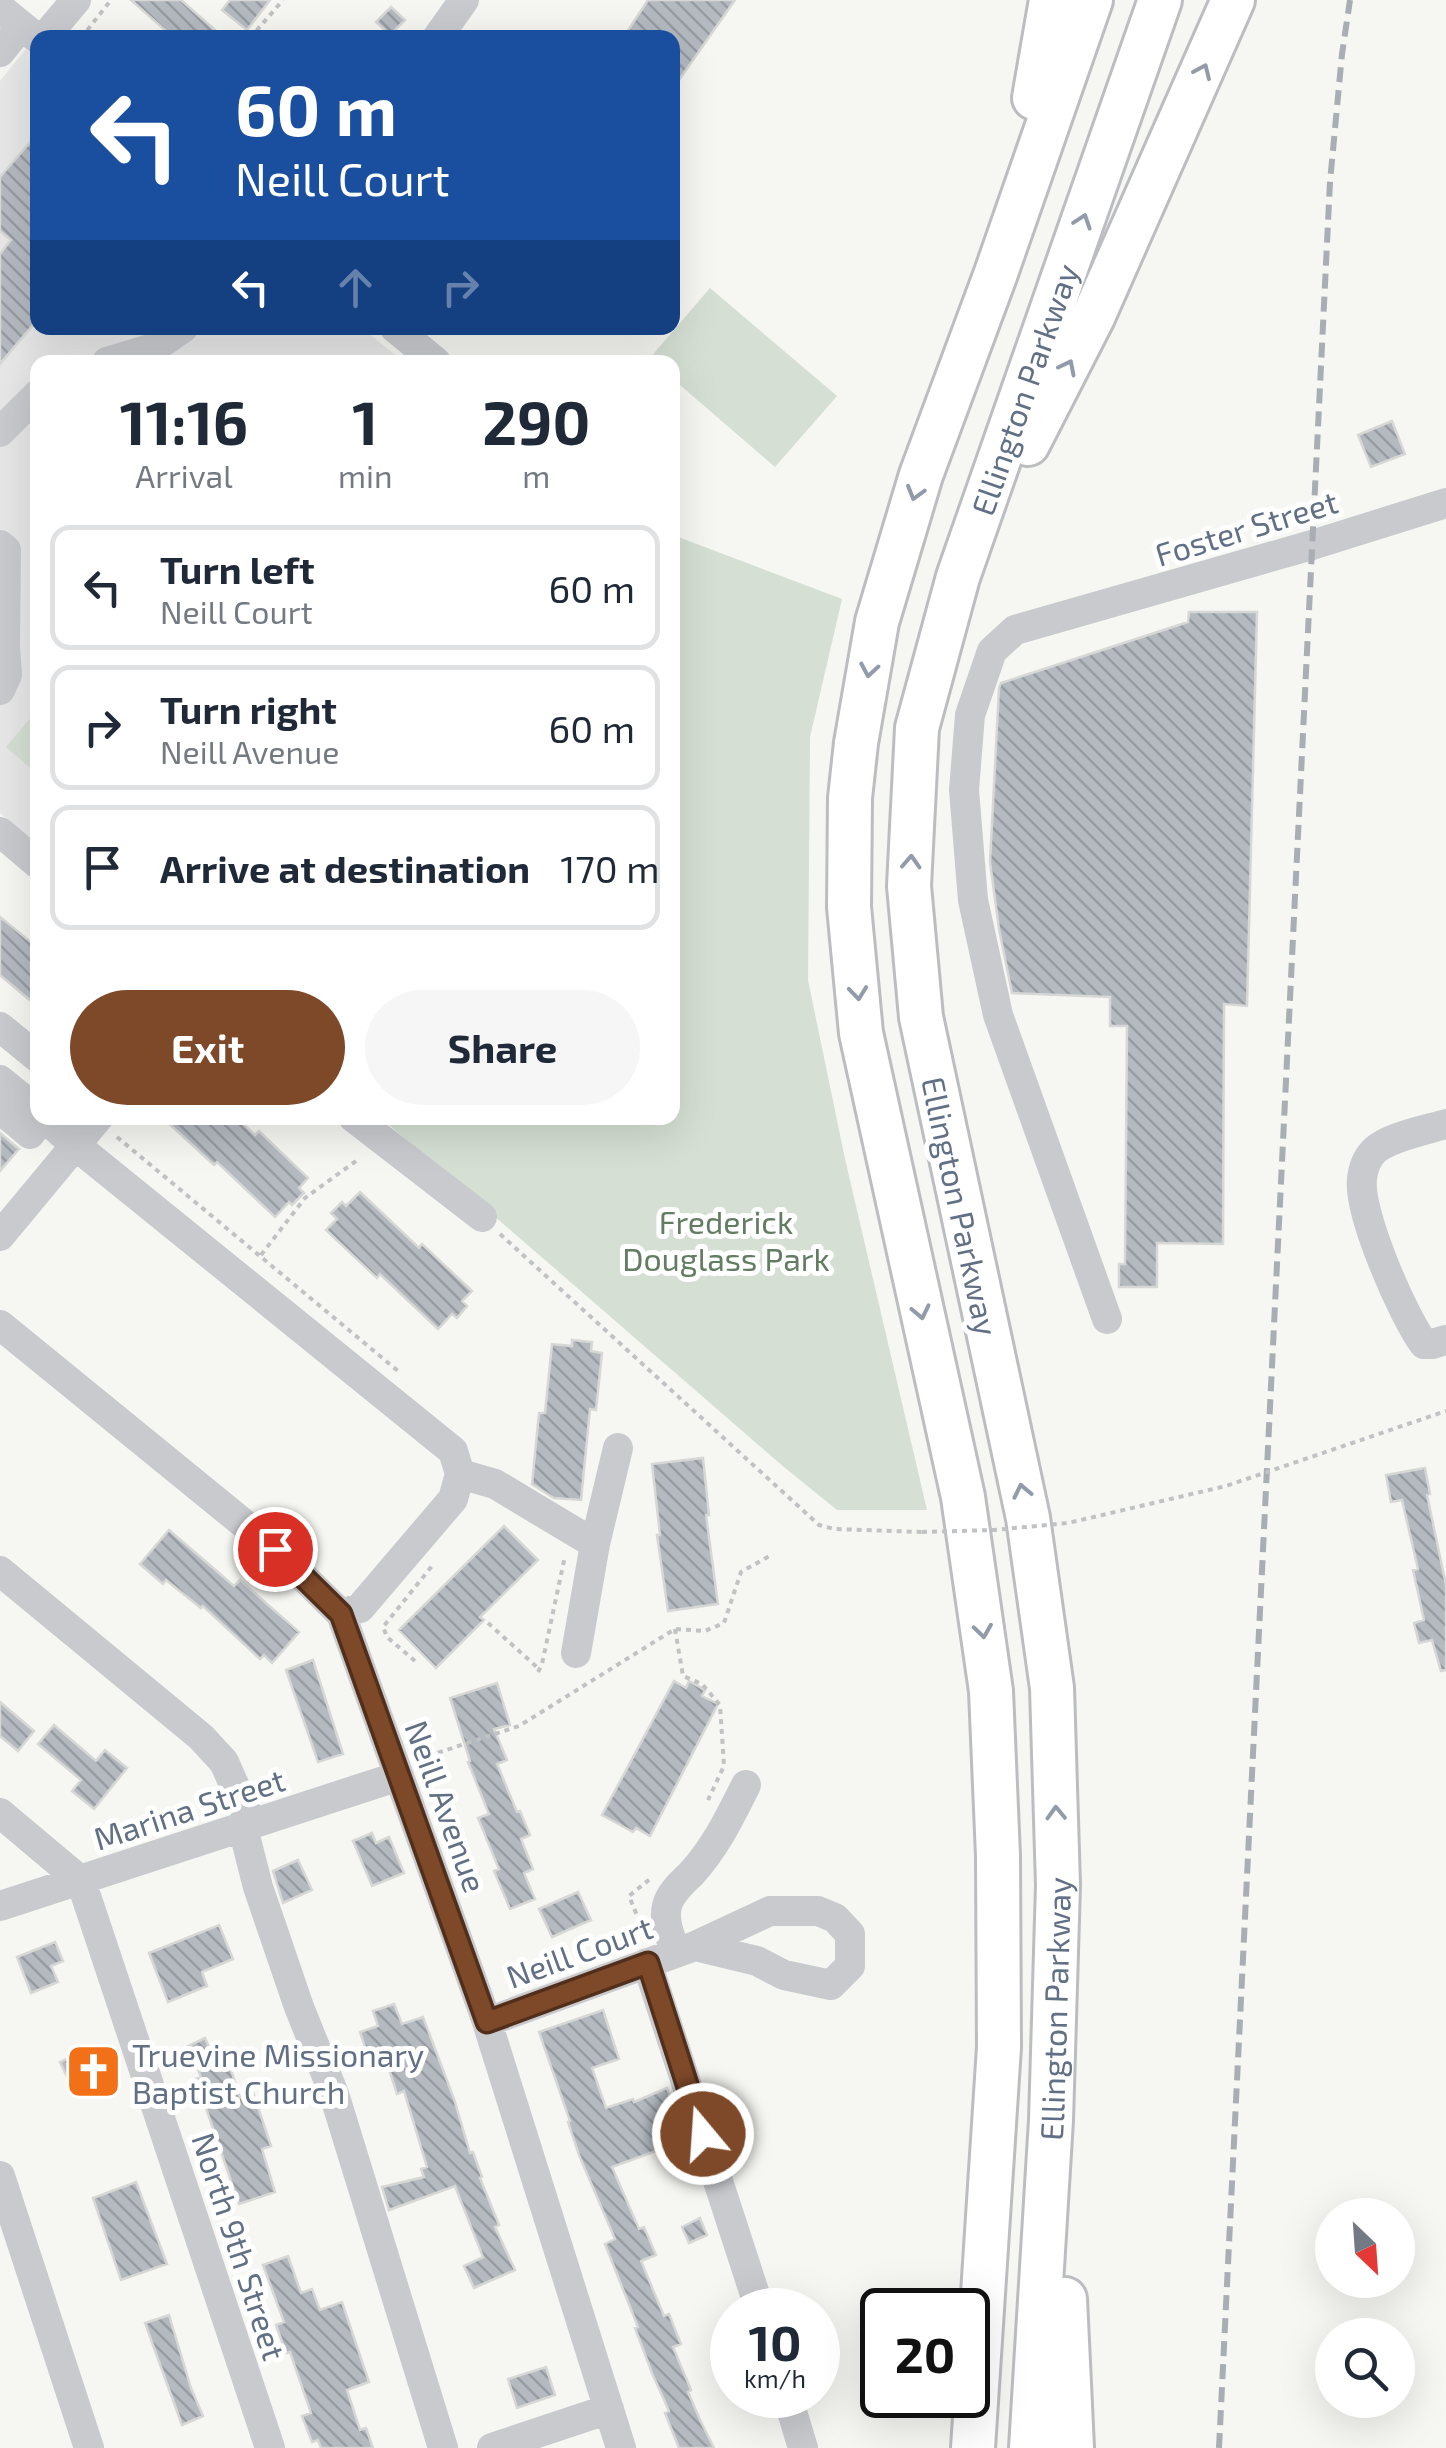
<!DOCTYPE html>
<style>
body{margin:0;font-family:"Exo 2",sans-serif;background:#f6f6f7;color:#1f2937;height:100vh;display:flex;flex-direction:column;font-size:38px;white-space:nowrap}
*{box-sizing:border-box;margin:0}
p{font-size:32px;color:#747a83}
.icon{flex:none;width:55px;height:55px;fill:none;stroke:currentColor;stroke-width:2;stroke-linecap:round;stroke-linejoin:round}
.map{position:relative;flex:1;overflow:hidden}
.drawer{position:absolute;left:30px;top:355px;width:650px;height:770px;display:flex;flex-direction:column;background:#fff;border-radius:20px;box-shadow:0 10px 40px #0002}
.drawer>*{flex:none}
.top-card{position:absolute;left:30px;top:30px;width:650px;height:305px;border-radius:20px;box-shadow:0 10px 40px #0002;background:#1a4fa0;color:#fff;overflow:hidden}
.needle{width:65px;rotate:155deg}
.controls{position:absolute;left:1315px;top:2198px;display:grid;gap:20px}
.controls a{display:grid;place-items:center;width:100px;height:100px;border-radius:50%;background:#fff;box-shadow:0 10px 40px #0002;font-size:50px}
.speed{position:absolute;left:710px;top:2288px;display:flex;gap:20px;font-size:50px;font-weight:700;text-align:center}
.speed>*{display:grid;place-content:center;width:130px;height:130px;border-radius:50%;background:#fff;box-shadow:0 10px 40px #0002;line-height:1}
.speed small{font-size:25px;font-weight:400}
.speed .limit{border:5px solid #111;border-radius:15px;background:#fff;color:#111}
.pin{position:absolute;display:grid;place-items:center;width:85px;height:85px;color:#fff;margin:-42px;border:5px solid #fff;border-radius:50%;box-shadow:0 2px 10px #0007}
.me{position:absolute;width:110px;margin:-55px;rotate:342deg;stroke-linejoin:round;filter:drop-shadow(0 0 8px #0008)}
.turn{display:flex;align-items:center;gap:35px;height:210px;padding:0 40px;font-size:45px}
.turn .icon{width:130px;height:130px;stroke-width:2.5}
.turn b{display:block;font-size:70px;line-height:85px}
.lanes{display:flex;align-items:center;height:95px;padding:0 40px;background:#0003;justify-content:center;gap:50px;direction:ltr}
.lanes .off{opacity:.35}
.eta{display:flex;justify-content:space-evenly;align-items:center;height:170px;text-align:center}
.eta b{font-size:60px;font-weight:700;line-height:70px}
.button{display:flex;gap:20px;margin-top:auto;padding:20px 40px}
.button a{flex:1;height:115px;border-radius:60px;background:#7e4929;color:#fff;font-size:40px;font-weight:700;line-height:115px;text-align:center}
.button a+a{background:#f6f6f7;color:#1f2937}
ul{padding:0;list-style:none}
li{display:flex;align-items:center;gap:30px;height:125px;margin:0 20px 15px;padding:0 20px;border:5px solid #e0e1e3;border-radius:20px}
li div{flex:1}
li b{display:block;font-size:38px}
li em{font-style:normal}
.map>svg:first-child{display:block}
</style>
<div class="map">
<svg width="1446" height="2448" viewBox="0 0 1446 2448">
<defs>
<pattern id="building-back-hatch" width="6" height="6" patternUnits="userSpaceOnUse" patternTransform="scale(2.5)"><rect width="6" height="6" fill="#b4bac0"/><path d="M-1 5l2 2M0 0l6 6M5-1l2 2" fill="none" stroke="#969ca2"/></pattern>
</defs>
<rect width="100%" height="100%" fill="#f6f6f2"/>
<path fill="#e6e7e6" d="M 26,49 L 38,59 L 38,328 L 362,328 L 404,362 L 38,362 L 37,844 L 0,813 L 0,81 Z"/>
<path fill="#d5dfd3" d="M 710,288 L 837,396 L 775,467 L 673,379 L 672,362 L 653,362 L 649,359 Z
M 673,535 L 842,599 L 810,737 L 808,980 L 845,1159 L 927,1510 L 837,1510 L 784,1467 L 381,1118 L 672,1118 Z
M 37,710 L 37,774 L 6,747 Z"/>
<path fill="url(#building-back-hatch)" stroke="#d7d8d5" stroke-width="2.5" d="M 131,0 L 181,0 L 224,38 L 174,38 Z
M 230,0 L 270,0 L 247,30 L 222,10 Z
M 648,0 L 735,0 L 672,90 L 672,38 L 623,38 Z
M 391,7 L 405,20 L 390,35 L 376,22 Z
M 38,133 L 38,319 L 0,364 L 0,254 L 11,240 L 0,231 L 0,177 Z
M 1392,421 L 1405,454 L 1371,467 L 1358,435 Z
M 1189,612 L 1257,612 L 1247,1006 L 1224,1004 L 1223,1244 L 1157,1243 L 1157,1287 L 1119,1287 L 1119,1264 L 1125,1264 L 1127,1026 L 1110,1026 L 1110,997 L 1012,993 L 999,929 L 990,862 L 999,688 L 1001,683 L 1188,622 Z
M 0,917 L 38,948 L 38,1007 L 0,975 Z
M 163,1118 L 237,1118 L 255,1135 L 259,1131 L 308,1178 L 299,1188 L 304,1193 L 292,1205 L 289,1202 L 275,1217 L 217,1162 L 214,1165 Z
M 0,1133 L 19,1149 L 0,1171 Z
M 360,1192 L 419,1248 L 422,1244 L 472,1291 L 462,1301 L 467,1306 L 457,1318 L 452,1314 L 438,1329 L 380,1274 L 377,1278 L 326,1230 L 337,1219 L 331,1213 L 342,1202 L 346,1206 Z
M 572,1340 L 592,1342 L 591,1351 L 602,1353 L 596,1410 L 590,1409 L 581,1500 L 554,1498 L 532,1484 L 539,1413 L 545,1413 L 552,1344 L 572,1346 Z
M 703,1458 L 709,1515 L 706,1515 L 718,1604 L 668,1611 L 657,1535 L 660,1535 L 652,1464 Z
M 1425,1468 L 1430,1494 L 1427,1495 L 1446,1585 L 1446,1670 L 1441,1671 L 1432,1640 L 1419,1643 L 1414,1623 L 1424,1620 L 1413,1570 L 1418,1569 L 1402,1500 L 1391,1502 L 1386,1475 Z
M 504,1526 L 538,1560 L 480,1617 L 484,1620 L 436,1668 L 399,1630 Z
M 169,1530 L 234,1586 L 240,1580 L 299,1632 L 272,1663 L 264,1655 L 260,1659 L 203,1606 L 201,1608 L 166,1580 L 163,1584 L 140,1564 Z
M 313,1660 L 343,1754 L 318,1762 L 286,1670 Z
M 674,1681 L 686,1688 L 689,1681 L 705,1690 L 702,1696 L 718,1704 L 650,1836 L 636,1828 L 633,1832 L 602,1815 Z
M 497,1683 L 510,1725 L 494,1729 L 507,1760 L 497,1764 L 517,1812 L 520,1811 L 530,1835 L 521,1839 L 533,1869 L 524,1873 L 535,1899 L 510,1909 L 494,1871 L 499,1869 L 478,1818 L 489,1814 L 468,1762 L 470,1761 L 450,1698 Z
M 0,1702 L 34,1731 L 18,1751 L 0,1736 Z
M 54,1725 L 96,1761 L 105,1750 L 127,1768 L 94,1809 L 72,1791 L 81,1780 L 38,1744 Z
M 372,1833 L 376,1843 L 389,1837 L 404,1873 L 372,1886 L 353,1841 Z
M 298,1860 L 312,1890 L 283,1903 L 273,1871 Z
M 578,1892 L 591,1920 L 552,1937 L 539,1909 Z
M 219,1925 L 233,1959 L 202,1972 L 207,1986 L 168,2002 L 149,1953 Z
M 55,1942 L 63,1961 L 51,1966 L 58,1982 L 31,1993 L 17,1957 Z
M 394,2004 L 402,2024 L 423,2017 L 454,2099 L 470,2153 L 473,2152 L 482,2177 L 480,2178 L 499,2225 L 495,2227 L 515,2270 L 474,2288 L 464,2266 L 483,2257 L 455,2186 L 389,2210 L 382,2187 L 424,2177 L 421,2169 L 427,2167 L 404,2091 L 397,2094 L 385,2057 L 370,2062 L 360,2032 L 378,2026 L 373,2011 Z
M 603,2010 L 619,2059 L 592,2068 L 606,2108 L 633,2099 L 634,2102 L 667,2088 L 686,2144 L 668,2151 L 667,2147 L 612,2167 L 639,2229 L 644,2227 L 656,2255 L 641,2261 L 664,2316 L 669,2314 L 681,2344 L 673,2347 L 691,2390 L 688,2392 L 701,2422 L 714,2448 L 679,2448 L 665,2413 L 669,2411 L 652,2373 L 635,2328 L 638,2327 L 605,2244 L 615,2239 L 579,2155 L 568,2122 L 570,2121 L 539,2032 Z
M 205,2038 L 220,2071 L 230,2067 L 240,2097 L 253,2092 L 271,2146 L 262,2149 L 275,2192 L 239,2204 L 196,2079 L 201,2077 L 188,2046 Z
M 80,2053 L 93,2080 L 73,2089 L 60,2062 Z
M 136,2182 L 167,2264 L 121,2280 L 93,2198 Z
M 700,2218 L 707,2235 L 689,2243 L 682,2227 Z
M 288,2256 L 301,2293 L 312,2289 L 320,2310 L 342,2302 L 369,2382 L 347,2390 L 360,2430 L 366,2428 L 373,2448 L 321,2448 L 318,2440 L 312,2442 L 302,2416 L 311,2413 L 290,2352 L 286,2353 L 276,2325 L 284,2322 L 263,2265 Z
M 169,2315 L 191,2388 L 203,2416 L 182,2425 L 145,2323 Z
M 546,2367 L 555,2395 L 517,2408 L 508,2379 Z"/>
<g fill="none" stroke-linecap="round" stroke-linejoin="round">
<defs>
<g id="highway">
<path d="M 1034,98 L 1051,0"/>
<path d="M 1028,444 L 1093,317 L 1233,0"/>
<path d="M 1065,2299 L 1072,2448"/>
<path d="M 973,2448 L 999,2047 L 998,1856 L 991,1691 L 963,1497 L 861,1033 L 849,907 L 850,798 L 856,743 L 877,622 L 921,475 L 996,273 L 1091,0"/>
<path id="s1" d="M 1031,2448 L 1051,2120 L 1058,1885 L 1052,1688 L 1028,1518 L 921,1017 L 909,886 L 917,728 L 958,577 L 1160,0"/>
</g>
</defs>
<use href="#highway" stroke="#bbbdc0" stroke-width="48"/>
<path stroke="#c0c2c4" stroke-width="4" stroke-dasharray="5 5" stroke-linecap="butt" d="M 81,38 L 111,0
M 250,38 L 283,0
M 117,1137 L 398,1371
M 500,1234 L 819,1525 L 834,1529 L 922,1532
M 261,1255 L 305,1198 L 356,1161
M 488,1623 L 539,1669
M 675,1629 L 683,1676 L 702,1684 L 720,1705 L 724,1766 L 708,1800
M 415,1661 L 387,1637 L 383,1627 L 432,1566
M 538,1672 L 542,1664 L 565,1556
M 419,1759 L 519,1726 L 675,1629 L 705,1631 L 724,1623 L 741,1572 L 773,1554
M 640,1923 L 629,1896 L 650,1879"/>
<path stroke="#c8cace" stroke-width="30" d="M 0,8 L 38,39
M 44,38 L 76,0
M 437,38 L 464,0
M 0,52 L 21,26
M 395,328 L 436,362
M 107,362 L 154,348 L 183,328
M 0,432 L 38,394
M 0,545 L 6,550 L 5,646 L 7,675 L 0,690
M 0,832 L 38,864
M 0,1027 L 38,1058
M 0,1080 L 38,1111
M 0,1109 L 30,1134 L 42,1118
M 45,1118 L 75,1145 L 453,1451 L 460,1474 L 453,1499 L 360,1608 L 341,1614
M 354,1118 L 482,1217
M 1446,1124 C 1426,1130 1388,1137 1374,1151 C 1367,1158 1363,1169 1362,1179 C 1358,1213 1403,1316 1424,1344 L 1432,1344 L 1446,1340
M 0,1236 L 98,1118
M 1107,1319 L 998,1015 L 973,900 L 964,790 L 970,715 L 992,651 L 1015,630 L 1312,545 L 1446,503
M 0,1325 L 275,1549 L 341,1614 L 487,2022 L 621,2448
M 460,1474 L 495,1484 L 595,1544 L 576,1653
M 595,1544 L 618,1448
M 0,1571 L 201,1737 L 224,1762 L 252,1825
M 0,1813 L 81,1881 L 270,2448
M 243,1828 L 258,1887 L 299,2007 L 334,2094 L 443,2448
M 0,1906 L 399,1776
M 676,1953 C 671,1938 663,1922 667,1906 C 670,1893 682,1883 691,1874 C 715,1848 730,1817 746,1785
M 647,1963 L 760,2310
M 487,2022 L 695,1946 L 757,1961 L 784,1975 L 831,1985 L 850,1966 L 850,1934 L 835,1918 L 818,1911 L 770,1911 L 695,1946
M 0,2176 L 89,2448
M 787,2395 L 803,2448
M 492,2448 L 609,2409"/>
<use href="#highway" stroke="#fff" stroke-width="42"/>
<path stroke="#a9adb4" stroke-width="6" stroke-dasharray="15 8" stroke-linecap="butt" d="M 1219,2448 L 1330,182 L 1342,54 L 1350,0"/>
<path stroke="#c0c2c4" stroke-width="4" stroke-dasharray="5 5" stroke-linecap="butt" d="M 922,1532 L 994,1530 L 1068,1523 L 1226,1486 L 1446,1411"/>
</g>
<defs><path id="oneway-chevron" d="M-2-3.5L2.5 0L-2 3.5" fill="none" stroke-width="1.6" stroke-linecap="round" stroke-linejoin="round" transform="scale(2.5)"/></defs>
<g stroke="#919baa">
<use href="#oneway-chevron" transform="translate(1203 71) rotate(-66)"/>
<use href="#oneway-chevron" transform="translate(1083 221) rotate(-71)"/>
<use href="#oneway-chevron" transform="translate(1068 367) rotate(-63)"/>
<use href="#oneway-chevron" transform="translate(915 493) rotate(106)"/>
<use href="#oneway-chevron" transform="translate(869 670) rotate(100)"/>
<use href="#oneway-chevron" transform="translate(911 862) rotate(-87)"/>
<use href="#oneway-chevron" transform="translate(858 993) rotate(84)"/>
<use href="#oneway-chevron" transform="translate(921 1312) rotate(78)"/>
<use href="#oneway-chevron" transform="translate(1022 1491) rotate(-102)"/>
<use href="#oneway-chevron" transform="translate(983 1631) rotate(82)"/>
<use href="#oneway-chevron" transform="translate(1056 1813) rotate(-92)"/>
</g>
<g fill="none" stroke-linecap="round" stroke-linejoin="round">
<defs>
<path id="route" d="M 275,1549 L 341,1614 L 487,2022 L 648,1963 L 703,2134"/>
</defs>
<use href="#route" stroke="#522f1b" stroke-width="25"/>
<use href="#route" stroke="#7e4929" stroke-width="18"/>
</g>
<defs>
<symbol id="church-square" viewBox="-11 -11 22 22"><rect x="-9" y="-9" width="18" height="18" rx="4" fill="#f27017" stroke="#fff"/><path d="M-1.2-6h2.4v3.5h3.3v2.4h-3.3V6h-2.4V-.1h-3.3v-2.4h3.3Z" fill="#fff"/></symbol>
</defs>
<g fill-rule="evenodd">
<use href="#church-square" x="62" y="2040" width="63" height="63"/>
</g>
<g text-anchor="middle" dominant-baseline="central" stroke-width="10" stroke-linejoin="round" paint-order="stroke">
<g font-size="32" fill="#627086" stroke="#fff">
<text stroke="none"><textPath href="#s1" startOffset="2090">Ellington Parkway</textPath></text>
<text transform="translate(1246 527) rotate(-17)">Foster Street</text>
<text transform="translate(961 1206) rotate(78)">Ellington Parkway</text>
<text transform="translate(447 1806) rotate(70)">Neill Avenue</text>
<text transform="translate(189 1808) rotate(-18)">Marina Street</text>
<text transform="translate(579 1951) rotate(-20)">Neill Court</text>
<text stroke="none"><textPath href="#s1" startOffset="440">Ellington Parkway</textPath></text>
<text transform="translate(240 2246) rotate(72)">North 9th Street</text>
</g>
<g font-size="32" fill="#637d62" stroke="#fff">
<text x="726" y="1221">Frederick<tspan x="726" dy="37">Douglass Park</tspan></text>
</g>
<g font-size="32" fill="#627086" stroke="#fff" text-anchor="start">
<text x="132" y="2054">Truevine Missionary<tspan x="132" dy="37">Baptist Church</tspan></text>
</g>
</g>
</svg>
<div class="controls">
<a><svg class="needle" viewBox="-14 -14 28 28"><path d="M0-13l5 13h-10z" fill="#e53935"/><path d="M0 13l5-13h-10z" fill="#747a83"/></svg></a>
<a><svg class="icon" aria-label="search" viewBox="0 0 24 24"><circle cx="10" cy="10" r="6"/><path d="M15 15l6 6"/></svg></a>
</div>
<div class="speed"><div>10<small>km/h</small></div><div class="limit">20</div></div>
<div class="pin" style="left:275px;top:1549px;background:#d93025"><svg class="icon" aria-label="arrive" viewBox="0 0 24 24"><path d="M6 21V4h12l-3 4 3 4H6"/></svg></div>
<svg class="me" style="left:703px;top:2134px" viewBox="-20 -20 40 40"><circle r="17" fill="#7e4929" stroke="#fff" stroke-width="3"/><path d="M0-11L8 9 0 5-8 9z" fill="#fff"/></svg>
<div class="top-card">
<div class="turn"><svg class="icon" aria-label="left" viewBox="0 0 24 24"><path d="M17 20v-9H6M10 6l-5 5 5 5"/></svg><div><b>60 m</b>Neill Court</div></div>
<div class="lanes"><svg class="icon" aria-label="left" viewBox="0 0 24 24"><path d="M17 20v-9H6M10 6l-5 5 5 5"/></svg><svg class="icon off" aria-label="ahead" viewBox="0 0 24 24"><path d="M12 20V5M6 11l6-6 6 6"/></svg><svg class="icon off" aria-label="right" viewBox="0 0 24 24"><path d="M7 20v-9h11M14 6l5 5-5 5"/></svg></div>
</div>
<section class="drawer">
<div class="eta">
<div><b>11:16</b><p>Arrival</p></div>
<div><b>1</b><p>min</p></div>
<div><b>290</b><p>m</p></div>
</div>
<ul>
<li><svg class="icon" aria-label="left" viewBox="0 0 24 24"><path d="M17 20v-9H6M10 6l-5 5 5 5"/></svg><div><b>Turn left</b><p>Neill Court</p></div><em>60 m</em></li>
<li><svg class="icon" aria-label="right" viewBox="0 0 24 24"><path d="M7 20v-9h11M14 6l5 5-5 5"/></svg><div><b>Turn right</b><p>Neill Avenue</p></div><em>60 m</em></li>
<li><svg class="icon" aria-label="arrive" viewBox="0 0 24 24"><path d="M6 21V4h12l-3 4 3 4H6"/></svg><div><b>Arrive at destination</b></div><em>170 m</em></li>
</ul>
<div class="button"><a>Exit</a><a>Share</a></div>
</section>
</div>
